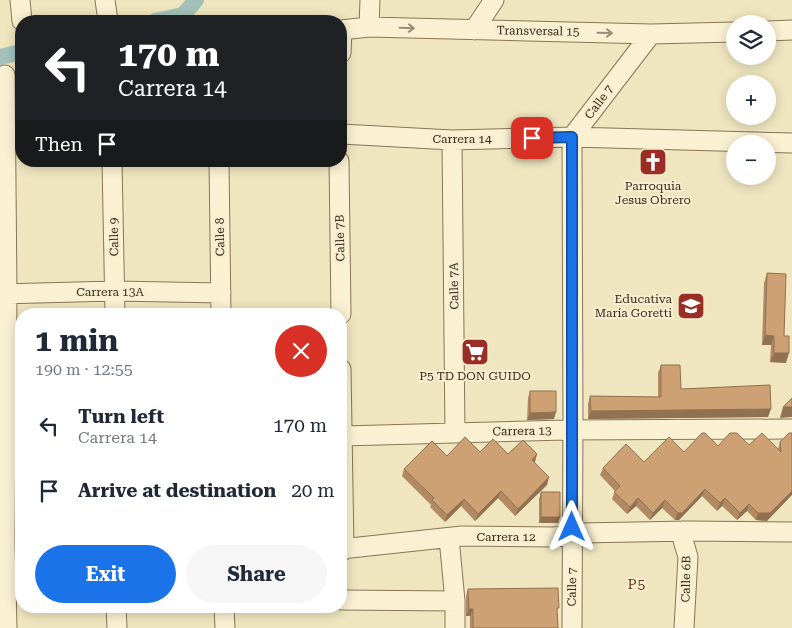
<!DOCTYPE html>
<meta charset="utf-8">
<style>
body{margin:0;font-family:"Roboto Serif",serif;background:#f6f6f7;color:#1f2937;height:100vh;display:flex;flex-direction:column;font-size:19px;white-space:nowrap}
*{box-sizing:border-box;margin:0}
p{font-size:16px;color:#747a83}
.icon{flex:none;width:28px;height:28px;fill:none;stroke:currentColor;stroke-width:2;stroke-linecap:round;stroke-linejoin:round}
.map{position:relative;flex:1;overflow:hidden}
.side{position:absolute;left:15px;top:308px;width:332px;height:305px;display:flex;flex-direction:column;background:#fff;border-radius:20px;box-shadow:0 2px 12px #0003}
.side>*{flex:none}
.hud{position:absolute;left:15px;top:15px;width:332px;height:152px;border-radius:20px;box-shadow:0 2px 12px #0003;background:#202124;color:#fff;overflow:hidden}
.buttons{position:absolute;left:726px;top:15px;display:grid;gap:10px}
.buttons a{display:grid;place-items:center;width:50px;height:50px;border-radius:50%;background:#fff;box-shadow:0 2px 12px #0003;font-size:25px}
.pin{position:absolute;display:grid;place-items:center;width:42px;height:42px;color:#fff;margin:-21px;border-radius:10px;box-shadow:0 2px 8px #0006}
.me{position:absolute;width:55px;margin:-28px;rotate:0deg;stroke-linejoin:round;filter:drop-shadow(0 0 4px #0008)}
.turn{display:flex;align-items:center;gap:18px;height:105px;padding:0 20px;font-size:22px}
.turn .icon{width:65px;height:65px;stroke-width:2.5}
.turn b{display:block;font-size:35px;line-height:42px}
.then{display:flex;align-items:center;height:48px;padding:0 20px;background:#0003;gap:10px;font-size:19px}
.round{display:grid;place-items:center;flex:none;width:52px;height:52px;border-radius:26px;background:#f6f6f7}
.headline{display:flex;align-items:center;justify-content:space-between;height:85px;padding:0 20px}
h1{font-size:30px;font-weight:700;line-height:38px}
.action{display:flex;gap:10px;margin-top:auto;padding:10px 20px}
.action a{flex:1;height:58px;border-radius:30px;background:#1a73e8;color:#fff;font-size:20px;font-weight:700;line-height:58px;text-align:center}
.action a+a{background:#f6f6f7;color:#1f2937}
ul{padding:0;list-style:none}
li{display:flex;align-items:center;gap:15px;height:65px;padding:0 20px}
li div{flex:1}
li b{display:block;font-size:19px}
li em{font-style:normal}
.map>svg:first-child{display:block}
</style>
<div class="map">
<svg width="792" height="628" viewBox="0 0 792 628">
<rect width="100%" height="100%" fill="#efe5bf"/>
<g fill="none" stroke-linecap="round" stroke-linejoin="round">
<path stroke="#a3c1ba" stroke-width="16" d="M 155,21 L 183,15 L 196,0
M 0,57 L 21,52"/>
<defs>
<path id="minor" d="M 20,0 L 22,21
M 105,0 L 108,21
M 369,27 L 370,0
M 341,30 L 369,27 L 651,34 L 735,32
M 474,30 L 494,0
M 768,31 L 792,30
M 341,53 L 342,30
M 5,75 L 7,293 L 5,542 L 7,628
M 341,134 L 452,140 L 572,137 L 792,143
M 452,140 L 455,433
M 112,161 L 115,314
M 219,161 L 221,314
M 339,161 L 341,314
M 0,294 L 115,291 L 221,293
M 341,369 L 344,550
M 342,436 L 565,430 L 792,429
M 683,531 L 683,540 L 688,557 L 684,628
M 449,538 L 455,601 L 455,628
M 341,549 L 462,536 L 555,537 L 580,533 L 690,531 L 792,532
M 341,600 L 455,601
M 116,606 L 117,628
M 224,606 L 225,628
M 572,628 L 573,423 L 572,137 L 651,34"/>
</defs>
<use href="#minor" stroke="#887557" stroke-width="21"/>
<use href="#minor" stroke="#faf1d3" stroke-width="19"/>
</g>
<path fill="#b18a64" d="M 767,273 L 784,336 L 786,363 L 770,362 L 771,345 L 762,345 L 764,283 Z
M 661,365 L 681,389 L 768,417 L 588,419 L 588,404 L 590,396 L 658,397 L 658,373 Z
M 530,391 L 554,419 L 527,420 L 528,398 Z
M 789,433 L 767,521 L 756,520 L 747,511 L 737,520 L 722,506 L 717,511 L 702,496 L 679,520 L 675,520 L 662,508 L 650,520 L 636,506 L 627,514 L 612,499 L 615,491 L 600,475 L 603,468 L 644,462 L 684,452 L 718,446 L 749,445 L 778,449 L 780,442 Z
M 480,452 L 534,462 L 547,485 L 515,516 L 498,498 L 475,521 L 461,506 L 445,522 L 430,507 L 431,505 L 402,476 L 404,469 L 447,456 Z
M 541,492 L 560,517 L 558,523 L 539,523 L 539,499 Z
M 468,589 L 557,613 L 558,628 L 470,628 L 470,616 L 466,616 L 466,596 Z"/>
<path fill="#907151" d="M 765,335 L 774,336 L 771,345 L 762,345 Z
M 774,353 L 789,353 L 786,363 L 770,362 Z
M 783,407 L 792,407 L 792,417 L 780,418 Z
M 771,409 L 768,417 L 588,419 L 591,411 Z
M 556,412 L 554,419 L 527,420 L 530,413 Z
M 537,454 L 535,462 L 529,467 L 532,460 Z
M 549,477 L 547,485 L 515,516 L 518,509 Z
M 705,489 L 702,496 L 679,520 L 675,520 L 678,513 Z
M 501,491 L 498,498 L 475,521 L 478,514 Z
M 792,491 L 792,495 L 767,521 L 756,520 L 758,513 Z
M 638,498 L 636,506 L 627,514 L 630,507 Z
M 725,498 L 722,506 L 717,511 L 720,503 Z
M 464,499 L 461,506 L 445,522 L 447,515 Z
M 665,500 L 662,508 L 650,520 L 653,513 Z
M 749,504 L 747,511 L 737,520 L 740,513 Z
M 541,517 L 560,517 L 558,523 L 539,523 Z
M 469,609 L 473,609 L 470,616 L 466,616 Z"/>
<path fill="#cea174" stroke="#907151" d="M 767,273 L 786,274 L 784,336 L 789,336 L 789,353 L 774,353 L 774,336 L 765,335 Z
M 661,365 L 680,365 L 681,389 L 770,385 L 771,409 L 591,411 L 590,396 L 661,397 Z
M 530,391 L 556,391 L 556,412 L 530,413 Z
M 792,398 L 792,407 L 783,407 Z
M 702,433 L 705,433 L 718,446 L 730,433 L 737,433 L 749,445 L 762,433 L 781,452 L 780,442 L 789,433 L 792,433 L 792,491 L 770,513 L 758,513 L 749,504 L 740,513 L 725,498 L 720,503 L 705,489 L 682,513 L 678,513 L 665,500 L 653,513 L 638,498 L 630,507 L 614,492 L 620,486 L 603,468 L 626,444 L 644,462 L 669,437 L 684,452 Z
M 465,437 L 480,452 L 493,439 L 508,454 L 523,440 L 537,454 L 532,460 L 549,477 L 518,509 L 501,491 L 478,514 L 464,499 L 447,515 L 432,500 L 434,498 L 404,469 L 432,441 L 447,456 Z
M 541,492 L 560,492 L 560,517 L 541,517 Z
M 558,588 L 559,608 L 557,608 L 558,628 L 473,628 L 473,609 L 469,609 L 468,589 Z"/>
<defs><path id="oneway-shaft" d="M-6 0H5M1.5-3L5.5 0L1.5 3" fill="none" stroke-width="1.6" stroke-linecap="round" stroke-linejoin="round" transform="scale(1.25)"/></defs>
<g stroke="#988e78">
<use href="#oneway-shaft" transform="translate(407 28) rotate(2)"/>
<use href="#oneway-shaft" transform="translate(605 33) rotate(1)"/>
</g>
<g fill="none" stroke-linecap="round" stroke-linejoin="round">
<defs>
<path id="route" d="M 532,138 L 572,137 L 572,527"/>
</defs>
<use href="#route" stroke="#114b97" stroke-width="12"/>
<use href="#route" stroke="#1a73e8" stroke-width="9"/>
</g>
<defs>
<symbol id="church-square" viewBox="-11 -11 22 22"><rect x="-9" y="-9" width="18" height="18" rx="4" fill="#992e26" stroke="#f6eecf"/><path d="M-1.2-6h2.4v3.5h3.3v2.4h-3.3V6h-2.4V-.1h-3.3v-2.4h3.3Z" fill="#fff"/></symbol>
<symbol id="school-square" viewBox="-11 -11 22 22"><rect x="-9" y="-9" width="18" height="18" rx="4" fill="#992e26" stroke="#f6eecf"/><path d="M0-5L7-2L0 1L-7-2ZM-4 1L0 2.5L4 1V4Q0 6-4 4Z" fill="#fff"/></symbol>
<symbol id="supermarket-square" viewBox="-11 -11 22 22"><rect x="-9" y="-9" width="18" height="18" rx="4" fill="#992e26" stroke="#f6eecf"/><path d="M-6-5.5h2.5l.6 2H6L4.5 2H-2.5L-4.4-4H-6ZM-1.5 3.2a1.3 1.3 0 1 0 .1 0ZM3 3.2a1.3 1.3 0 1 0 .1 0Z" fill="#fff"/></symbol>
</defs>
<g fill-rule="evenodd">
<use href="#church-square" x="637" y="146" width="32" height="32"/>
<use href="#school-square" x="675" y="290" width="32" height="32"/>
<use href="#supermarket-square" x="459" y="336" width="32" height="32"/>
</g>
<g text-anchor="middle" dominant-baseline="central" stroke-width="4" stroke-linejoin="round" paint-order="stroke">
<g font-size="12" fill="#372b1c" stroke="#f6eecf">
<text transform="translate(538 31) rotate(1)">Transversal 15</text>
<text transform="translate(599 102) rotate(-53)">Calle 7</text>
<text x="462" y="139">Carrera 14</text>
<text transform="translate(114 237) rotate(-91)">Calle 9</text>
<text transform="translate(220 237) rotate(-91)">Calle 8</text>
<text transform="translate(340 238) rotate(-91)">Calle 7B</text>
<text transform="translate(454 286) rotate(-91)">Calle 7A</text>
<text x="110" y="292">Carrera 13A</text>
<text transform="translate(522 431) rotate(-1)">Carrera 13</text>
<text x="506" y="537">Carrera 12</text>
<text transform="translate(686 579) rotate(-89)">Calle 6B</text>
<text transform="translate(572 587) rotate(-89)">Calle 7</text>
</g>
<g font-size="12" fill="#372b1c" stroke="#f6eecf">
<text x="653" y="186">Parroquia<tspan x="653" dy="14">Jesus Obrero</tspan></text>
<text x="672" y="299" text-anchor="end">Educativa<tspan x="672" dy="14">María Goretti</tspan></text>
<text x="475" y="376">P5 TD DON GUIDO</text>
</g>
<g font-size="14" letter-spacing="1" fill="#65301a" stroke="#f6eecf">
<text x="637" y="584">P5</text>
</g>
</g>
</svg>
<div class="buttons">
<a><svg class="icon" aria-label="layers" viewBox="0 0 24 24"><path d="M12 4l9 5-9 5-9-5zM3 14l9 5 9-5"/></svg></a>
<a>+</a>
<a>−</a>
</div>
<div class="pin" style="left:532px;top:138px;background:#d93025"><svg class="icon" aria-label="arrive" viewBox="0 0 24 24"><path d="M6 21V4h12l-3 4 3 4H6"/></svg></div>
<svg class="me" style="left:572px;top:527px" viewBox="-20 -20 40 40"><path d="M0-17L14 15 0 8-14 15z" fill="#1a73e8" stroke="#fff" stroke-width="4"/></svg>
<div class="hud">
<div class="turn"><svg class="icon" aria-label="left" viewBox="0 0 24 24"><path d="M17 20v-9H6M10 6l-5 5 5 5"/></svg><div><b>170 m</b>Carrera 14</div></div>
<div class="then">Then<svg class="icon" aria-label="arrive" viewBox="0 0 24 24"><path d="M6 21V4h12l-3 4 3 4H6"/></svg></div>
</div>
<section class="side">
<div class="headline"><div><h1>1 min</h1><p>190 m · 12:55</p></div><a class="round" style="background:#d93025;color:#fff"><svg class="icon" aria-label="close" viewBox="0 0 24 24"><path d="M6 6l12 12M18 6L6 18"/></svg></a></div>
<ul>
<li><svg class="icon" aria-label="left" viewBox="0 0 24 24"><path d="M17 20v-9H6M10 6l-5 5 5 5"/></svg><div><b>Turn left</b><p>Carrera 14</p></div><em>170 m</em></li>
<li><svg class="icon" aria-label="arrive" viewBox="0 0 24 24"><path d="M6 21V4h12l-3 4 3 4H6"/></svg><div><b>Arrive at destination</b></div><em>20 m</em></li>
</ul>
<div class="action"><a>Exit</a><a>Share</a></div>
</section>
</div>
